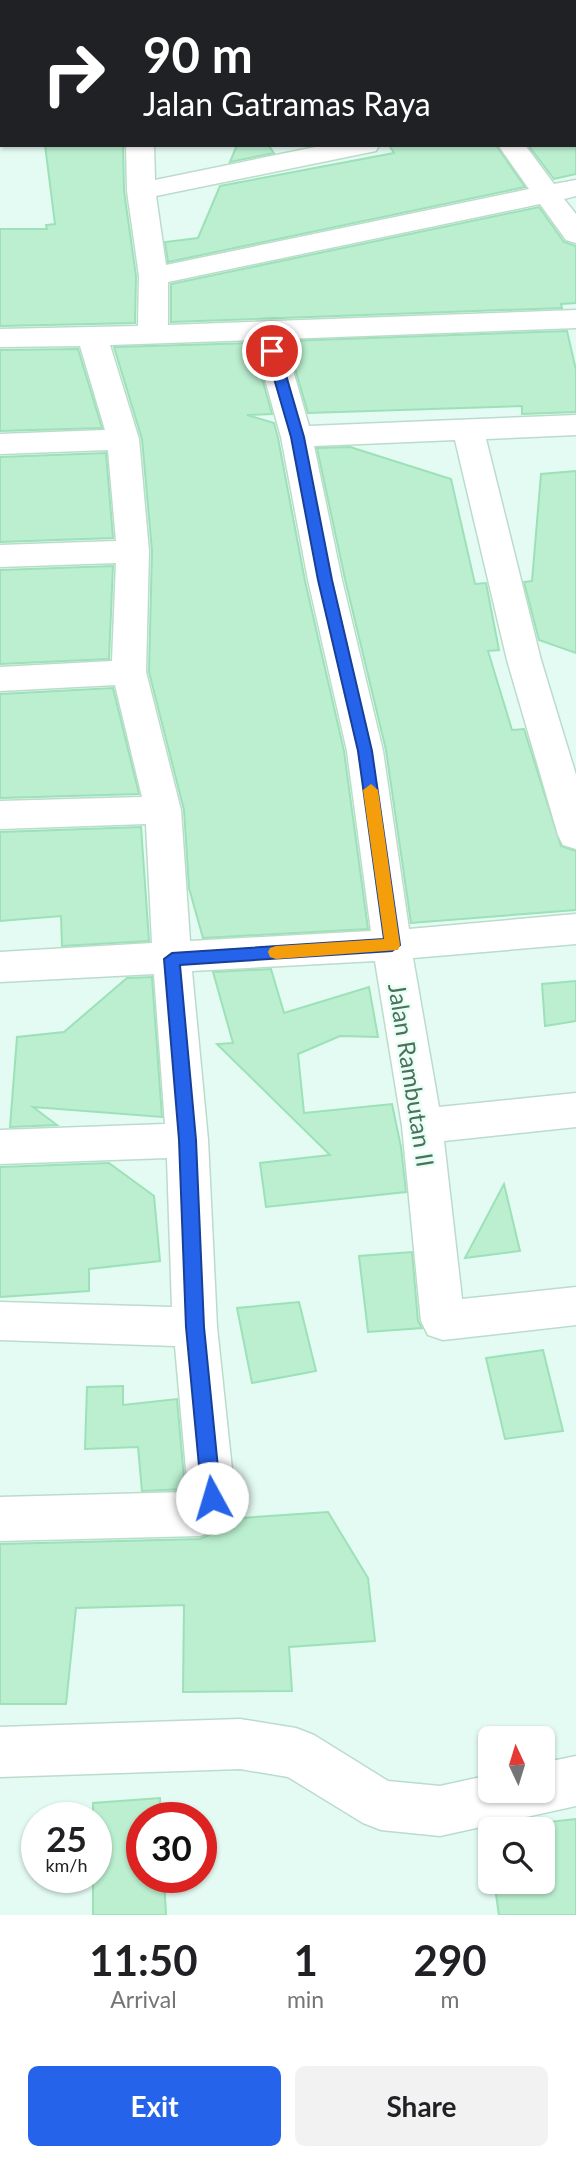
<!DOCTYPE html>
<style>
body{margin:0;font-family:Lato,sans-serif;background:#f2f2f2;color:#202124;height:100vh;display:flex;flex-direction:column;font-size:26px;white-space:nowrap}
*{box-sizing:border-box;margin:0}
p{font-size:23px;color:#757577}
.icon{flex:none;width:38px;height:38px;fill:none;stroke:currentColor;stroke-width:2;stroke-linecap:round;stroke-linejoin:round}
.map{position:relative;height:1915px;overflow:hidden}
.drawer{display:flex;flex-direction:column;background:#fff;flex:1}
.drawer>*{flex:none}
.hud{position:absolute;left:0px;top:0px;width:578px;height:147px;box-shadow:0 2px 5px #0004;background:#202124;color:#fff;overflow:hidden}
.needle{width:46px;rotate:356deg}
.buttons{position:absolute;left:478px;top:1726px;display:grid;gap:14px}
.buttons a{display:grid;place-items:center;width:77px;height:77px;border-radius:10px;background:#fff;box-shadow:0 2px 5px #0004;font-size:35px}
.speed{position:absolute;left:21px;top:1802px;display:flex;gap:14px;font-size:35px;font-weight:700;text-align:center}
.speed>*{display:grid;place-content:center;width:91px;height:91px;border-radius:50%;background:#fff;box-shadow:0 2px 5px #0004;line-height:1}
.speed small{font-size:18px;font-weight:400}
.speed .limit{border:10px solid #d22;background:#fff;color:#111}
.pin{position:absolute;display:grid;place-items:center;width:60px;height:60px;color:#fff;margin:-30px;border:4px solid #fff;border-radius:50%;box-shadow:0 2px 7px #0007}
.me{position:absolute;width:77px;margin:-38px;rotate:354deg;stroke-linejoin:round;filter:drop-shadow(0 0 5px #0008)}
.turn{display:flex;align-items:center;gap:24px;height:147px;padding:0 28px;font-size:32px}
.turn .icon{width:91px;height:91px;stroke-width:2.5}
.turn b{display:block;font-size:49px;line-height:60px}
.eta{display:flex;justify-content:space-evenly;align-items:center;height:119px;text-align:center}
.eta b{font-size:42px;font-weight:700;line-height:49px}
.cta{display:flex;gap:14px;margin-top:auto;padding:14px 28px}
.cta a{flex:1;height:80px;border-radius:10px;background:#2563eb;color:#fff;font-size:28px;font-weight:700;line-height:80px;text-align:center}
.cta a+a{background:#f2f2f2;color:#202124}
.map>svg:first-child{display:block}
</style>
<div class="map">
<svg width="576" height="1915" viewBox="0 0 576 1915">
<rect width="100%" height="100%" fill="#e3fbf2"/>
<path fill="#bbefd0" stroke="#9ce1b7" stroke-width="2" d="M 45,145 L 123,145 L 124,191 L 136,276 L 135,323 L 0,326 L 0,229 L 47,229 L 46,225 L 55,224 Z
M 237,145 L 268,145 L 274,153 L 230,162 Z
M 389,145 L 496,145 L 525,187 L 168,262 L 165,242 L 198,238 L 220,186 L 394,153 Z
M 528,145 L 576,145 L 576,174 L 554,179 Z
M 539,207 L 564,242 L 576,246 L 576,303 L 561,304 L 562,308 L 171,322 L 171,284 Z
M 567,331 L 576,370 L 576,412 L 522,414 L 522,406 L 308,413 L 287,341 Z
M 252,343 L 272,414 L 247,415 L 274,423 L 278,438 L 305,581 L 344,751 L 368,929 L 203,938 L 189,888 L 184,810 L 149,672 L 152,551 L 142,439 L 114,347 Z
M 78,349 L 102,428 L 0,431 L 0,350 Z
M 350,447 L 451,479 L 475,584 L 486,583 L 499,650 L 488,651 L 512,730 L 524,729 L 561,846 L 576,851 L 576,910 L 411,923 L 386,750 L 345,579 L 317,448 Z
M 106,453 L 113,538 L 0,542 L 0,457 Z
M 576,471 L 576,653 L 539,640 L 524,582 L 532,581 L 541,474 Z
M 113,566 L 109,659 L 0,664 L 0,570 Z
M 113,688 L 139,794 L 0,798 L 0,694 Z
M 141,827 L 149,941 L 62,946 L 61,916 L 0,921 L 0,832 Z
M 271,969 L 284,1013 L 369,987 L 378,1037 L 340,1036 L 298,1054 L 304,1113 L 392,1104 L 401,1147 L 406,1192 L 266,1207 L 260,1163 L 330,1155 L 217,1044 L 233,1043 L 213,972 Z
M 152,977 L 162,1117 L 33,1107 L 57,1125 L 10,1127 L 17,1037 L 64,1032 L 127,978 Z
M 576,981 L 576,1021 L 545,1026 L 542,984 Z
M 109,1163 L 154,1196 L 160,1261 L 89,1269 L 89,1291 L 0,1297 L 0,1167 Z
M 504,1184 L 520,1251 L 465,1258 Z
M 412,1252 L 418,1321 L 422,1328 L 368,1332 L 359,1256 Z
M 299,1302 L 316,1371 L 252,1383 L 237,1308 Z
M 543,1350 L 563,1431 L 505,1439 L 486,1358 Z
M 123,1386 L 123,1405 L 177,1399 L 185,1489 L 142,1491 L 138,1447 L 85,1449 L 87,1387 Z
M 328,1512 L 368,1578 L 375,1641 L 289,1647 L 292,1691 L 183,1692 L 184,1605 L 76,1608 L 66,1704 L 0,1704 L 0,1544 L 200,1539 L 217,1532 L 226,1519 Z
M 160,1798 L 161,1818 L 142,1818 L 142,1878 L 164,1878 L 166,1915 L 93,1915 L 93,1878 L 96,1878 L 96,1818 L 93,1818 L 93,1803 Z
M 576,1819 L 576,1915 L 499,1915 L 494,1881 L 542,1881 L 542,1829 L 490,1829 L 490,1857 L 486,1829 Z"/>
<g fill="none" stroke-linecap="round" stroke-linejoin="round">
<defs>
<path id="minor" d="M 69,0 L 95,0 L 95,2 L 70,2 Z
M 308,0 L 342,0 L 307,2 Z
M 401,0 L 428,0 L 429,2 L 403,2 Z
M 0,74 L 2,75 L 2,93 L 0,92 Z
M 126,145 L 154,145 L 155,180 L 325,145 L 379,145 L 376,151 L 366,153 L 156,196 L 166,265 L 529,189 L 498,145 L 525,145 L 554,184 L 576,180 L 576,196 L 564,199 L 576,214 L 576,243 L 566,240 L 540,204 L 168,282 L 168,325 L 576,310 L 576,328 L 284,339 L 309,426 L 576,415 L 576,435 L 486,439 L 541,660 L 576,775 L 576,849 L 563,845 L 558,835 L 507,660 L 455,440 L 314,446 L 342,580 L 383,751 L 409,929 L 576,914 L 576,944 L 413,958 L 439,1107 L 576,1093 L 576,1127 L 444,1141 L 462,1299 L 576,1287 L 576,1325 L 443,1340 L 428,1335 L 421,1321 L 402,1126 L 375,961 L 192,971 L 208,1140 L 217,1327 L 235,1498 L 216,1530 L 200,1536 L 0,1541 L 0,1497 L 188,1492 L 175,1346 L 0,1340 L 0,1302 L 172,1307 L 167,1158 L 0,1164 L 0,1130 L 165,1124 L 154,974 L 0,982 L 0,952 L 152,943 L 146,824 L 0,829 L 0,801 L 142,797 L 115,685 L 0,691 L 0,667 L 112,661 L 116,563 L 0,567 L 0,545 L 116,541 L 108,450 L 0,454 L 0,434 L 105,430 L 80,346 L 0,347 L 0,329 L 138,326 L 139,276 L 127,191 ZM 254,340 L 281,437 L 308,580 L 347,751 L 371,931 L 190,941 L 181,810 L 146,672 L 149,551 L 139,439 L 110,345 Z
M 240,1719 L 296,1728 L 314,1735 L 388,1781 L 440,1786 L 490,1775 L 490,1790 L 542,1790 L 542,1763 L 576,1756 L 576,1806 L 440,1836 L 381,1830 L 363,1823 L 288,1777 L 240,1769 L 0,1777 L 0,1727 Z"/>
</defs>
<use href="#minor" stroke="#bcdccb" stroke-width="3"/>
<use href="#minor" fill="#fff" fill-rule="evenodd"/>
</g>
<path fill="#2563eb" stroke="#184099" stroke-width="2" d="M 272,347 L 279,351 L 304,437 L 332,580 L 372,751 L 400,945 L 392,951 L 180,965 L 196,1140 L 204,1327 L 221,1498 L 218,1504 L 212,1507 L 205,1504 L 202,1498 L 186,1327 L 179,1140 L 164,959 L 172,953 L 384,939 L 358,751 L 318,580 L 291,437 L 266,351 Z"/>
<path fill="#f59e0b" d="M 371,784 L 378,790 L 400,945 L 398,950 L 276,959 L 270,957 L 268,952 L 270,948 L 276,946 L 384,939 L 363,790 Z"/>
<g text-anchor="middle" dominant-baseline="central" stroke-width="5" stroke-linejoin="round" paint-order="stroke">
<g font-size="24" fill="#4a7258" stroke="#e8fef6">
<text transform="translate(412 1075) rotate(81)">Jalan Rambutan II</text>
</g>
</g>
</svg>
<div class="buttons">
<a><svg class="needle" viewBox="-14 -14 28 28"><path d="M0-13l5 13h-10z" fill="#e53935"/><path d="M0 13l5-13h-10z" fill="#757577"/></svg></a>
<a><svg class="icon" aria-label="search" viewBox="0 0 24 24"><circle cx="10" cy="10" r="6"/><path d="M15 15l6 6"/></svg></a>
</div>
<div class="speed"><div>25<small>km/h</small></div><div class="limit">30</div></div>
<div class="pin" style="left:272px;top:351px;background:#d93025"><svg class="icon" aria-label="arrive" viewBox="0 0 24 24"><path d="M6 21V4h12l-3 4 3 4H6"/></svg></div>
<svg class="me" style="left:212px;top:1498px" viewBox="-20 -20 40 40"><circle r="19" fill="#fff"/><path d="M0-13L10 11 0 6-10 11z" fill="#2563eb"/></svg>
<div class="hud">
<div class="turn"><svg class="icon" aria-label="right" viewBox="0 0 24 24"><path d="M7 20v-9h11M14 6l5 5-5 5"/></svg><div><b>90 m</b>Jalan Gatramas Raya</div></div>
</div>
</div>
<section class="drawer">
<div class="eta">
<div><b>11:50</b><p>Arrival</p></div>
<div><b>1</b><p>min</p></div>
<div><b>290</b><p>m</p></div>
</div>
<div class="cta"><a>Exit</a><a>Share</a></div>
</section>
